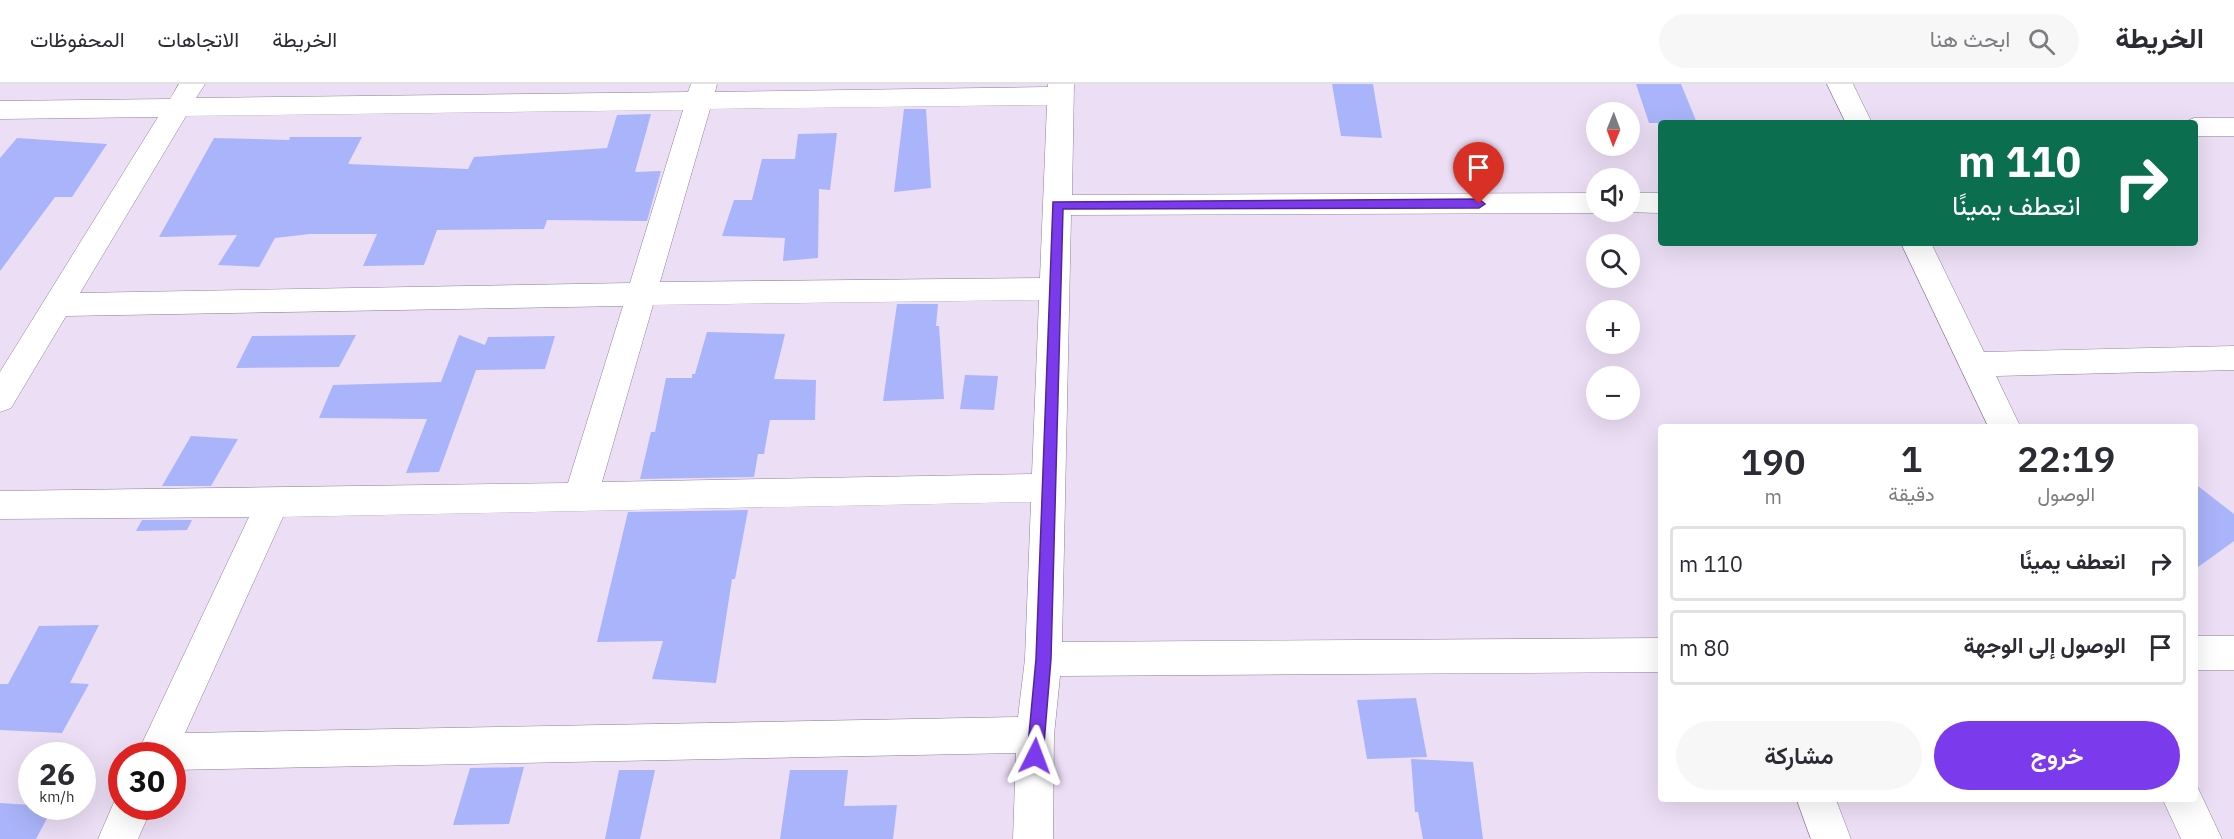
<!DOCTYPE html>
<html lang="ar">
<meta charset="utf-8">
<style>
body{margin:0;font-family:"IBM Plex Sans",Vazirmatn,sans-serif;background:#f7f7f7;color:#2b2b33;direction:rtl;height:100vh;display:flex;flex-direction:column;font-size:22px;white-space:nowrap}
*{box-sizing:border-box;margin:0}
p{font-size:20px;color:#7c7c81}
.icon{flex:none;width:33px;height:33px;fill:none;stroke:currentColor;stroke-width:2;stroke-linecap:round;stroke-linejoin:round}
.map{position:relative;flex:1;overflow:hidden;direction:ltr}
.side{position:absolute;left:1658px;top:340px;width:540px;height:378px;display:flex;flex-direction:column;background:#fff;border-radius:6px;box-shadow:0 6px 24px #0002;direction:rtl}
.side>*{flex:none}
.top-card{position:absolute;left:1658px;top:36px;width:540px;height:126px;border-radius:6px;box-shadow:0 6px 24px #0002;direction:rtl;background:#0b6e4f;color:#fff;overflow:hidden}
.needle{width:39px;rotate:181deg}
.fabs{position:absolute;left:1586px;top:18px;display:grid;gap:12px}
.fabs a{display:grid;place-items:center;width:54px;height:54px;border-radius:50%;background:#fff;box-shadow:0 6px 24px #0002;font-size:30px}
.speed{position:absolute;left:18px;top:658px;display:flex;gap:12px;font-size:30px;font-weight:700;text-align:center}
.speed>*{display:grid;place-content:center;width:78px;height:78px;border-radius:50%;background:#fff;box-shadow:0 6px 24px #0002;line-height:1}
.speed small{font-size:15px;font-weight:400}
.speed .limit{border:9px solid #d22;background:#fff;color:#111}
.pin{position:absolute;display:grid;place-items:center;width:51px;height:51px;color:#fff;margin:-62px -26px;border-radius:50% 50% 50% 0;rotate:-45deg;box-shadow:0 0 6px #0007}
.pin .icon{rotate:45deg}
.me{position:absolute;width:66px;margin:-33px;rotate:3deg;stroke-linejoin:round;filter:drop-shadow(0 0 4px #0008)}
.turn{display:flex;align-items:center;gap:21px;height:126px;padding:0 18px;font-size:27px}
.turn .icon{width:78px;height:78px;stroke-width:2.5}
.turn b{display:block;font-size:42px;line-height:51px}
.eta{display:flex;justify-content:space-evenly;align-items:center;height:102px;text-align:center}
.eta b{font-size:36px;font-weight:600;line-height:42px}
.action{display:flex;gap:12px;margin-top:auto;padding:12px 18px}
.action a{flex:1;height:69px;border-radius:36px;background:#7c3aed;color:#fff;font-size:24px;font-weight:600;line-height:69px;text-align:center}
.action a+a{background:#f7f7f7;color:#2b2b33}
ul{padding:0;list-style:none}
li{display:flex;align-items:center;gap:18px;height:75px;margin:0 12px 9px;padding:0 6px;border:3px solid #e1e1e2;border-radius:6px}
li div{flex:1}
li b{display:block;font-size:22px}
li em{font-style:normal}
header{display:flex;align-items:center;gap:36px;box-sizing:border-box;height:84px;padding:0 30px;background:#fff;border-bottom:2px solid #e1e1e2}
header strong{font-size:28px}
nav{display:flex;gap:33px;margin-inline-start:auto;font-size:21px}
.search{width:420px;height:54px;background:#f7f7f7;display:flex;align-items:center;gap:15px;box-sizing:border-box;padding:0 21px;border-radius:33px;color:#7c7c81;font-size:22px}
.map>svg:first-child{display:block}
</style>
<header>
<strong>الخريطة</strong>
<div class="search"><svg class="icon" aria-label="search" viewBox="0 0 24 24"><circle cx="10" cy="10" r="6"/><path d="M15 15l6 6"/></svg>ابحث هنا</div>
<nav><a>الخريطة</a><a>الاتجاهات</a><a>المحفوظات</a></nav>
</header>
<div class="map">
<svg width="2234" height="755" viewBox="0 0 2234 755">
<rect width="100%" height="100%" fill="#ecdef5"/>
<path fill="#aab4fa" d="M 1332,0 L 1373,0 L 1382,54 L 1341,52 Z
M 1636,0 L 1681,0 L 1697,39 L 1649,39 Z
M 904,25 L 926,25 L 931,104 L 894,108 Z
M 651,30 L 635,88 L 661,87 L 647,137 L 547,136 L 544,145 L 437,146 L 424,181 L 363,182 L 377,150 L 310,150 L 275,154 L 259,183 L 218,181 L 237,151 L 159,153 L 214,54 L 289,56 L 290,53 L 362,53 L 348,80 L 468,85 L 474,73 L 607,64 L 617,31 Z
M 837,49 L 830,106 L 819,105 L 818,174 L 783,177 L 785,154 L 722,152 L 734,116 L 752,116 L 762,75 L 795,75 L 798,50 Z
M 17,54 L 107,60 L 72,113 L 55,113 L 0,187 L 0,74 Z
M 897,220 L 938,220 L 936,242 L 939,242 L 944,315 L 883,317 Z
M 707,248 L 785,250 L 774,295 L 816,296 L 815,336 L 770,336 L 764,370 L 758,370 L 754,393 L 640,395 L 651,348 L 655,348 L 666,294 L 692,294 L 692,290 L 695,290 Z
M 356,251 L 339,283 L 236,284 L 252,252 Z
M 459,251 L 485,261 L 488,253 L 555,252 L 545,285 L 476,286 L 439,388 L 406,389 L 427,335 L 319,334 L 333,301 L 441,298 Z
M 965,291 L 998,292 L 994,326 L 960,325 Z
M 191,352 L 238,355 L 211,402 L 162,402 Z
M 2194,399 L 2234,430 L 2234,457 L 2194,486 Z
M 748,426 L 735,495 L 732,495 L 716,599 L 652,595 L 663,557 L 597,558 L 628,428 Z
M 142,436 L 192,436 L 187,446 L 136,447 Z
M 99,541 L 70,599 L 89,600 L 62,649 L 0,646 L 0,600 L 8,600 L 39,542 Z
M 1416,614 L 1427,673 L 1367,675 L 1357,616 Z
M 1411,675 L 1473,678 L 1483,755 L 1423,755 L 1418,728 L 1415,728 Z
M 524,683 L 509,740 L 453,741 L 470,684 Z
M 619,686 L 655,686 L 640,755 L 605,755 Z
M 790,686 L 848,686 L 844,722 L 897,721 L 893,755 L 780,755 Z
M 0,719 L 32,721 L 32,723 L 53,723 L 36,755 L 0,755 Z"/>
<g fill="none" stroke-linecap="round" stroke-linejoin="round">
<defs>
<path id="minor" d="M 179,0 L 205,0 L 196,14 L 688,8 L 691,0 L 717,0 L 715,8 L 1048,3 L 1048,0 L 1074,0 L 1072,111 L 1596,109 L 1596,128 L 1601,128 L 1596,129 L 1071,131 L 1062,558 L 1660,554 L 1660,588 L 1060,592 L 1054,651 L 1053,755 L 1013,755 L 1016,669 L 172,686 L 172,672 L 136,672 L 249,433 L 0,435 L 0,407 L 568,399 L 623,222 L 66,232 L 11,324 L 0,328 L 0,288 L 158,33 L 0,35 L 0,17 L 170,15 ZM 1047,21 L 1040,194 L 660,198 L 710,25 ZM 683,26 L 630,199 L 80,209 L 186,32 ZM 1039,216 L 1032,390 L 602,398 L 653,221 ZM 1031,418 L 1025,575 L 1018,633 L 185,649 L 283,433 Z
M 1827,0 L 1853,0 L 1872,39 L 1846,39 Z
M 2194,34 L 2234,34 L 2234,52 L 2194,52 L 2194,39 L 2183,39 Z
M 1629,109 L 1660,109 L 1660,129 L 1624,128 L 1629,128 Z
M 1901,159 L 1931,159 L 1984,268 L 2234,262 L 2234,286 L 1996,292 L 2021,344 L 1989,344 Z
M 2194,552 L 2234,552 L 2234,586 L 2194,586 Z
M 2194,702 L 2197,702 L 2222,755 L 2181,755 L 2163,716 L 2194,716 Z
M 122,708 L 122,723 L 152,723 L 138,755 L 98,755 L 118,709 Z
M 1797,716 L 1836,716 L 1851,755 L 1811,755 Z"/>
</defs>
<use href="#minor" stroke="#8f8297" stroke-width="1"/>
<use href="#minor" fill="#fff" fill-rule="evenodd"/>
</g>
<path fill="#7c3aed" stroke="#51269a" stroke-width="1.5" d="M 1479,115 L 1485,120 L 1479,124 L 1063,125 L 1051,575 L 1043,672 L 1040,677 L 1035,679 L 1029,677 L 1027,672 L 1036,575 L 1053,118 Z"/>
</svg>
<div class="fabs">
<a><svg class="needle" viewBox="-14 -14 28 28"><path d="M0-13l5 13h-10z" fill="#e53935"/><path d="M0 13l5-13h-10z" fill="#7c7c81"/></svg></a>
<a><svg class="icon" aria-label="sound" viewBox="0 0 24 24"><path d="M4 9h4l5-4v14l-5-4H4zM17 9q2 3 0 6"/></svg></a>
<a><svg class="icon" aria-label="search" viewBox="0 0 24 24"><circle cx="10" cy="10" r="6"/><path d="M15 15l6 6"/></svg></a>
<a>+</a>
<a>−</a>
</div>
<div class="speed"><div>26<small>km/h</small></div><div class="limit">30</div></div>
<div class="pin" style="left:1479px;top:120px;background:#d93025"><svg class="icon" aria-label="arrive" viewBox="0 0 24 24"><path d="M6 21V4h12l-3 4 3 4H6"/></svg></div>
<svg class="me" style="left:1035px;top:672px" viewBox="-20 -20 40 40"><path d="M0-17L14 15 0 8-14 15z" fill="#7c3aed" stroke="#fff" stroke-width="4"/></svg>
<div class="top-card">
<div class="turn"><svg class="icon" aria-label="right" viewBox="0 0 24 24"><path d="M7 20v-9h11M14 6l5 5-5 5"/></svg><div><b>110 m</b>انعطف يمينًا</div></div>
</div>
<section class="side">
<div class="eta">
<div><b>22:19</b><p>الوصول</p></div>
<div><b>1</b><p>دقيقة</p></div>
<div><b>190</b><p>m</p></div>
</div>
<ul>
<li><svg class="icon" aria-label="right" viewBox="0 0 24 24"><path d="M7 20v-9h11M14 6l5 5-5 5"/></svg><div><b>انعطف يمينًا</b></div><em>110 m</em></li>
<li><svg class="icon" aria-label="arrive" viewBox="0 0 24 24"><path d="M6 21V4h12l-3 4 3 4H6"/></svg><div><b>الوصول إلى الوجهة</b></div><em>80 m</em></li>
</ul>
<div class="action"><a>خروج</a><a>مشاركة</a></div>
</section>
</div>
